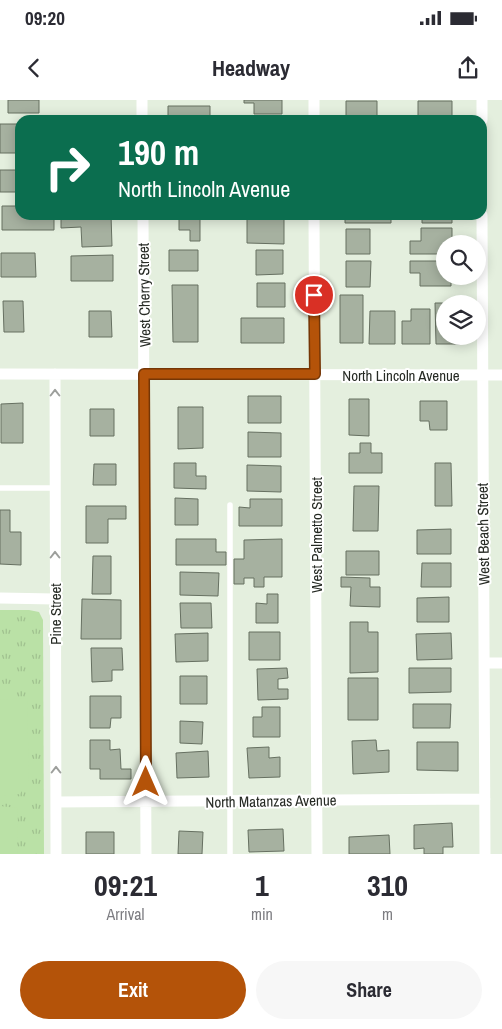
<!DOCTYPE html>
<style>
body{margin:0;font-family:"Archivo Narrow",sans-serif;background:#f7f7f7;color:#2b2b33;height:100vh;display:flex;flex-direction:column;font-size:19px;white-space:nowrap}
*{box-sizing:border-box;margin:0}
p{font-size:16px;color:#7c7c81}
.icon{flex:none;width:28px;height:28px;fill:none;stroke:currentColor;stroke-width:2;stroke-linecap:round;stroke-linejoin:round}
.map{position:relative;height:754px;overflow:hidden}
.details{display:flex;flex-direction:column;background:#fff;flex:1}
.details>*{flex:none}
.top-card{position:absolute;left:15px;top:15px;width:472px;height:105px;border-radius:15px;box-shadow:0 2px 12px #0003;background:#0b6e4f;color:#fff;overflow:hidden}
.buttons{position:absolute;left:436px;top:135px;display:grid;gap:10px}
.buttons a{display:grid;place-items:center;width:50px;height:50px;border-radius:50%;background:#fff;box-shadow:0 2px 12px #0003;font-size:25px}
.pin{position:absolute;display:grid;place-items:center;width:42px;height:42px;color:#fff;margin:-21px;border:2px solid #fff;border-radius:50%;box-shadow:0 1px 5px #0007}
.me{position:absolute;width:55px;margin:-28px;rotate:0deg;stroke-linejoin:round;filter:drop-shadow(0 0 4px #0008)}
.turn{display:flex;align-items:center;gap:18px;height:105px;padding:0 20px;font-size:22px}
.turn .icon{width:65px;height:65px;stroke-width:2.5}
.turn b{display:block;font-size:35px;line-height:42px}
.eta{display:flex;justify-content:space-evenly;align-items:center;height:85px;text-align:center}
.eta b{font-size:30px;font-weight:700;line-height:35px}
.cta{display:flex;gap:10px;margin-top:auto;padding:10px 20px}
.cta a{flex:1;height:58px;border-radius:30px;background:#b45309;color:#fff;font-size:20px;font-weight:700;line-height:58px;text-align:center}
.cta a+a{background:#f7f7f7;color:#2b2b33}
.status{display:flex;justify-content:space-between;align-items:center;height:35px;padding:0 25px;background:#fff;direction:ltr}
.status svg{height:14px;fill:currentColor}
header{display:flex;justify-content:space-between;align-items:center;height:65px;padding:0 20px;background:#fff;font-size:22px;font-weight:700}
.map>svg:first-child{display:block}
</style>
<div class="status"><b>09:20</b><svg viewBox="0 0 49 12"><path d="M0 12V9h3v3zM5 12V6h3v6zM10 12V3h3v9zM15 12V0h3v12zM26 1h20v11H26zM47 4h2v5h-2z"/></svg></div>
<header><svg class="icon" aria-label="back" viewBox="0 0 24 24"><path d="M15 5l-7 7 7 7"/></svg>Headway<svg class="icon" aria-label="share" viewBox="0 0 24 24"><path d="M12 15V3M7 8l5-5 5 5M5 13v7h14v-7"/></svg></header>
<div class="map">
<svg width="502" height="754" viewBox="0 0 502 754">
<defs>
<pattern id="grass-tufts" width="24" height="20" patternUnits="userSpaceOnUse" patternTransform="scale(1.25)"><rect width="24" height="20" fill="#bae1a6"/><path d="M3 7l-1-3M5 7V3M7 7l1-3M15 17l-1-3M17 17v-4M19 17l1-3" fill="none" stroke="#a0c18f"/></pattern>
</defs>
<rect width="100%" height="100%" fill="#e4efde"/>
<path fill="url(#grass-tufts)" d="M 0,510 L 29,510 L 39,512 L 43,520 L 44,754 L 0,754 Z"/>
<path fill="#bae1a6" d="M 27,598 L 29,680 L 20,694 L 0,696 L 0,600 Z
M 0,706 L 18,708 L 17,754 L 0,754 Z"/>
<path fill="#a6b1a0" stroke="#667061" d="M 8,0 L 39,0 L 39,13 L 8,13 Z
M 244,0 L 282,0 L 282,14 L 254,14 L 254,3 L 244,3 Z
M 346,1 L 377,1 L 377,20 L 346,20 Z
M 418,1 L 452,1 L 452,20 L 418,20 Z
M 168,6 L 210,6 L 210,20 L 168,20 Z
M 0,24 L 20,24 L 20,53 L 0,53 Z
M 0,70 L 20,70 L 20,92 L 0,92 Z
M 2,106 L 20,106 L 20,115 L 54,115 L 54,130 L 2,130 Z
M 61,115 L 111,115 L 112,146 L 82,147 L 81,127 L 61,128 Z
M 179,115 L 200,115 L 200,141 L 190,141 L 190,130 L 179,130 Z
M 345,115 L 391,115 L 391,123 L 345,123 Z
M 422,115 L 452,115 L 452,123 L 422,123 Z
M 247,118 L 284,119 L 284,144 L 247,143 Z
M 421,128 L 452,128 L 452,144 L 445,144 L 445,154 L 410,154 L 410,141 L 421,141 Z
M 346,129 L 370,129 L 370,154 L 346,154 Z
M 169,150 L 198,150 L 198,171 L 169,171 Z
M 256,150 L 283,150 L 283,174 L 256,175 Z
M 1,153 L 35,153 L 36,177 L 1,177 Z
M 113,155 L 113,181 L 71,181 L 71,156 Z
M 346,161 L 371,161 L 370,187 L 346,187 Z
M 410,161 L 445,161 L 445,176 L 451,176 L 451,186 L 420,186 L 420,173 L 410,173 Z
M 257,183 L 285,183 L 285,207 L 257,207 Z
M 172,185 L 198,185 L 198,242 L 173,242 Z
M 340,195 L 363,195 L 363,243 L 340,243 Z
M 3,201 L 23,201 L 24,232 L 4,232 Z
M 435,203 L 448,203 L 445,204 L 445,236 L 462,236 L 462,244 L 436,244 Z
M 411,209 L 430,209 L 430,244 L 402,244 L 402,221 L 411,221 Z
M 89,211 L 111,211 L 112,237 L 89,237 Z
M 370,211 L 395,211 L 395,244 L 369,244 Z
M 241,218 L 284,218 L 284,243 L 241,243 Z
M 248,296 L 281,296 L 281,323 L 248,323 Z
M 349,299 L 369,299 L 369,336 L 349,335 Z
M 420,301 L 447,301 L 447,330 L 430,330 L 429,321 L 420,321 Z
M 23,303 L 23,343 L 1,343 L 1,304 Z
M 178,307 L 203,307 L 203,348 L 178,349 Z
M 90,309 L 114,309 L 114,336 L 90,336 Z
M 248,332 L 281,333 L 281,357 L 248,357 Z
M 360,343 L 371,343 L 371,353 L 382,353 L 382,373 L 349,373 L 349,353 L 360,353 Z
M 174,363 L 196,363 L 196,376 L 206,376 L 206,389 L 174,388 Z
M 435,363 L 451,363 L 452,406 L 435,406 Z
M 94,364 L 116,364 L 116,385 L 93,385 Z
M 247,365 L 281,366 L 281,392 L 247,391 Z
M 354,386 L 379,386 L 378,431 L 353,431 Z
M 175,398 L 198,399 L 198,425 L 175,425 Z
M 250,399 L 282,399 L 282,426 L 239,426 L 239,407 L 250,408 Z
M 86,406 L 126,406 L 126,419 L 108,419 L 108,443 L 86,443 Z
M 0,410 L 10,410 L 10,432 L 21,432 L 21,465 L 0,464 Z
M 451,429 L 451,454 L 417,454 L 417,430 Z
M 176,439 L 216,439 L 216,452 L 226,452 L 226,465 L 176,465 Z
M 282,439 L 282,477 L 264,477 L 264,487 L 254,487 L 254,478 L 244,478 L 244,484 L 234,484 L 234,459 L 244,459 L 244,440 Z
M 346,451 L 379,451 L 379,475 L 346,475 Z
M 93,456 L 111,456 L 111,494 L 92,494 Z
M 422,463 L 451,463 L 451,487 L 421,487 Z
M 180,472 L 219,473 L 218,496 L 180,495 Z
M 341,477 L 370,478 L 370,487 L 380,487 L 380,507 L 350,506 L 351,487 L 341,487 Z
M 267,494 L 278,494 L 278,523 L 256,523 L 256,503 L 267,504 Z
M 449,497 L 449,522 L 417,522 L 417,498 Z
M 82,499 L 121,500 L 121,539 L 81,539 Z
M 180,503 L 211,503 L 212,528 L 181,528 Z
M 350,522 L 368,522 L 368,532 L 378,532 L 378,572 L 350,573 Z
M 249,532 L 280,532 L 280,560 L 249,560 Z
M 208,533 L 208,561 L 176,562 L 175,534 Z
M 451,533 L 452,559 L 417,560 L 416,534 Z
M 91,548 L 122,548 L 123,570 L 112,570 L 112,581 L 92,582 Z
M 287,568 L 288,578 L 278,579 L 278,589 L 288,589 L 288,599 L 258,600 L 257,569 Z
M 409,568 L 451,568 L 451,592 L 409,593 Z
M 180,576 L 207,576 L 207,604 L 180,604 Z
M 348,578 L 378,578 L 378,620 L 348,620 Z
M 90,596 L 121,596 L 121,618 L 111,618 L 110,628 L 90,628 Z
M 413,604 L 451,604 L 450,628 L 413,628 Z
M 262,607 L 280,607 L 280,637 L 253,637 L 253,617 L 262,617 Z
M 180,621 L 203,622 L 202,644 L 180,643 Z
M 90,640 L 110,640 L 110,650 L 120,649 L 121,669 L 131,669 L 131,679 L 100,679 L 100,669 L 90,669 Z
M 376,640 L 377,651 L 389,650 L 389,672 L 353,674 L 352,641 Z
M 417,642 L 458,642 L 458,671 L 417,670 Z
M 269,647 L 269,658 L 280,657 L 280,677 L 249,678 L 247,648 Z
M 208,651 L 209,677 L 177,678 L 176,653 Z
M 452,723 L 453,747 L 443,747 L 443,754 L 424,754 L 424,748 L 414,749 L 414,725 Z
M 283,729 L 284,751 L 249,752 L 248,730 Z
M 179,731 L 203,732 L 202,754 L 178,754 Z
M 86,732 L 114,732 L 114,754 L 86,754 Z
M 389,735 L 390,754 L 349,754 L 349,737 Z"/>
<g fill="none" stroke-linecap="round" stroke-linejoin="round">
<path stroke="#fff" stroke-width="5.5" d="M 0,388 L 55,388
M 230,754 L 230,405"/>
<path stroke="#fff" stroke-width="11" d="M 142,0 L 142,20
M 314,0 L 314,20
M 482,20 L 482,0
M 143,115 L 146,754
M 314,115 L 317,754
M 482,115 L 485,754
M 0,274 L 502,275
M 55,274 L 56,754
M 0,498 L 55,499
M 485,563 L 502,563
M 56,702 L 485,699"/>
</g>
<defs><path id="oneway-chevron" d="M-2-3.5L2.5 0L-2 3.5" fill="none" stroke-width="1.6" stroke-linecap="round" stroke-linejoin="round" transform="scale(1.25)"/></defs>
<g stroke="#9d9f9c">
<use href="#oneway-chevron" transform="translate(55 293) rotate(-90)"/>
<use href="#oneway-chevron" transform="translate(55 455) rotate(-90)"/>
<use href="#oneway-chevron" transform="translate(56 670) rotate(-90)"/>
</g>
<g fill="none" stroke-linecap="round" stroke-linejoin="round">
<defs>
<path id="route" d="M 146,682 L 144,274 L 315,274 L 314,195"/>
</defs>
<use href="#route" stroke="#753606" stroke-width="12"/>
<use href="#route" stroke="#b45309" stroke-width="9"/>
</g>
<g text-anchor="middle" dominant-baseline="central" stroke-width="4" stroke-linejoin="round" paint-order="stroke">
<g font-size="15" fill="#262a24" stroke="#fff">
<text transform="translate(144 195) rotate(-91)">West Cherry Street</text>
<text x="401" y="275">North Lincoln Avenue</text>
<text transform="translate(483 434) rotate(-91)">West Beach Street</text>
<text transform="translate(316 435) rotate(-90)">West Palmetto Street</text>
<text transform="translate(55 514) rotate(-90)">Pine Street</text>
<text transform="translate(271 701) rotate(-1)">North Matanzas Avenue</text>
</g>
</g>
</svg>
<div class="buttons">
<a><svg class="icon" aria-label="search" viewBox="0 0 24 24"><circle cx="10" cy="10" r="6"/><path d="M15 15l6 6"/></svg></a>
<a><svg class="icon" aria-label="layers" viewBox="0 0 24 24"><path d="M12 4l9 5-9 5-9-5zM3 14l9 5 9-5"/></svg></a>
</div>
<div class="pin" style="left:314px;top:195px;background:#d93025"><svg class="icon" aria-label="arrive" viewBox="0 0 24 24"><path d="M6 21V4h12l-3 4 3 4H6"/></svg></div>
<svg class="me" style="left:146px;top:682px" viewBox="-20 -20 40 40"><path d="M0-17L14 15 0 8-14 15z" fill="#b45309" stroke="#fff" stroke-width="4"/></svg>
<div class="top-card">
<div class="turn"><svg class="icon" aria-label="right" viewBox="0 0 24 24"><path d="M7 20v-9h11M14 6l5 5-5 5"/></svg><div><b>190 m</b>North Lincoln Avenue</div></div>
</div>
</div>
<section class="details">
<div class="eta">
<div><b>09:21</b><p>Arrival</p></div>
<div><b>1</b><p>min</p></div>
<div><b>310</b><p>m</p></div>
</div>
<div class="cta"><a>Exit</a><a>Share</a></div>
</section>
